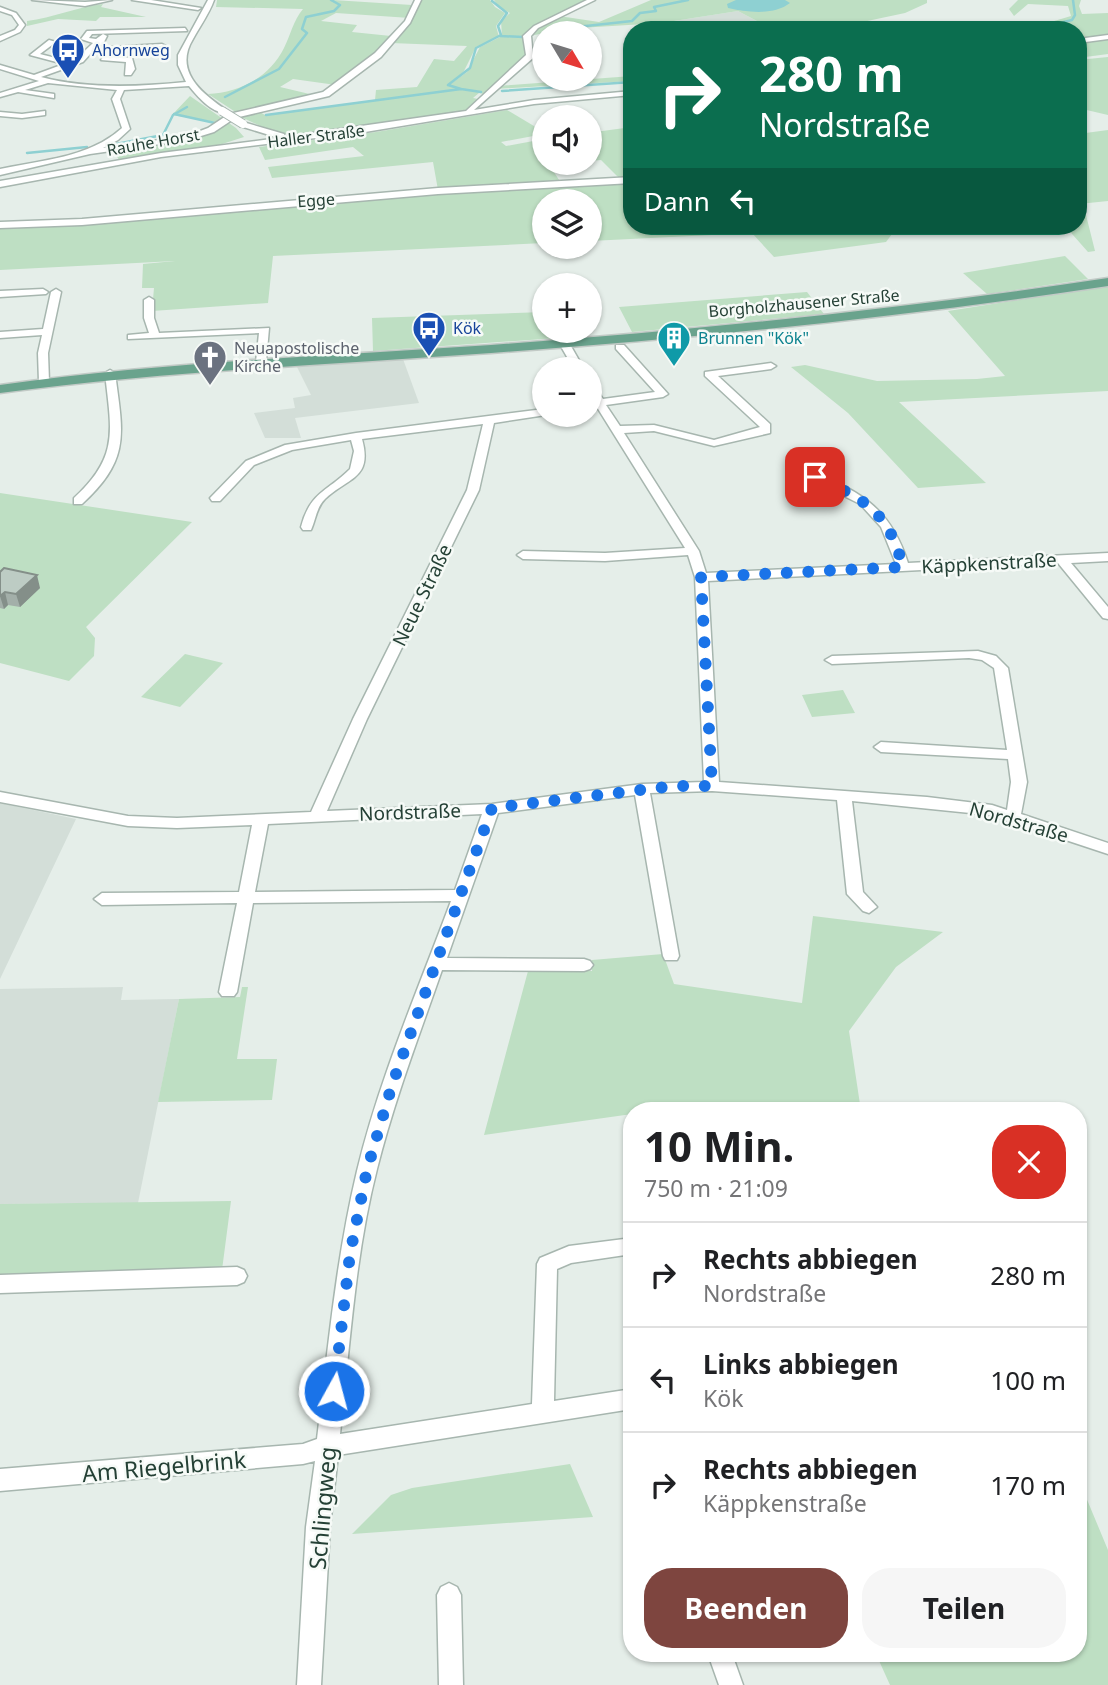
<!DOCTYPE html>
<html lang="de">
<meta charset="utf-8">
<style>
body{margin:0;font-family:"Noto Sans",sans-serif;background:#f6f6f6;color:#202124;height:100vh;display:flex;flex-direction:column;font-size:26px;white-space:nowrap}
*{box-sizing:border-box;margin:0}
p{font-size:23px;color:#757577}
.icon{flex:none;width:38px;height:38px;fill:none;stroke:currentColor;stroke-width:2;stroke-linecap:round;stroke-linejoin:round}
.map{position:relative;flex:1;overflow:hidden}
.drawer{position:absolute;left:623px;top:1102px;width:464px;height:560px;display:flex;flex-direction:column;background:#fff;border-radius:28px;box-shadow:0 2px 5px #0004}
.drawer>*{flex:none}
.hud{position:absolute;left:623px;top:21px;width:464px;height:214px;border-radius:28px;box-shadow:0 2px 5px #0004;background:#0b6e4f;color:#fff;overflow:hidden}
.needle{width:46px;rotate:128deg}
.controls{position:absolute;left:532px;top:21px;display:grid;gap:14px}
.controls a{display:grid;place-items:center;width:70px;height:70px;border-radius:50%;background:#fff;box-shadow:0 2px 5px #0004;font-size:35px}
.pin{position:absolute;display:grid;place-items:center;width:60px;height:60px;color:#fff;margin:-30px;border-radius:14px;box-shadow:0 4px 10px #0006}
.me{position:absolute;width:77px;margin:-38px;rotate:7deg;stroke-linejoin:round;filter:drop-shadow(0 0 5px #0008)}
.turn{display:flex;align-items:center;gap:24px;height:147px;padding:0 21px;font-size:32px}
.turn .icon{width:91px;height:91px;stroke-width:2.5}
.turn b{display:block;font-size:49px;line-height:60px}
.then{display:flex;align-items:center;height:66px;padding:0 21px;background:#0003;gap:14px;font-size:26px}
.round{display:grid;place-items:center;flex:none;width:74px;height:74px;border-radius:28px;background:#f6f6f6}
.summary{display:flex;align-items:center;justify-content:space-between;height:119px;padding:0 21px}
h1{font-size:42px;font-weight:700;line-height:52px}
.button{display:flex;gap:14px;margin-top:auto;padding:14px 21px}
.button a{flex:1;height:80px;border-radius:28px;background:#7e453f;color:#fff;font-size:28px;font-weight:700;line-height:80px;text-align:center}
.button a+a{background:#f6f6f6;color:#202124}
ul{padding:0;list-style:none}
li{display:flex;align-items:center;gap:21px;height:105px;padding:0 21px;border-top:2px solid #e0e0e0}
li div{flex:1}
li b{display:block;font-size:26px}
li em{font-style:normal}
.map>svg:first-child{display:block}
</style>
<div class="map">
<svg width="1108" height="1685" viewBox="0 0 1108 1685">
<rect width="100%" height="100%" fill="#e5eee9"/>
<path fill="#d3ded8" d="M 738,11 L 774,30 L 674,30 L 661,23 Z
M 403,359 L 419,403 L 295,418 L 301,438 L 265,438 L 254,413 L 295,408 L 293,398 L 311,395 L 296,365 Z
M 0,803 L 76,819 L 0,979 Z
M 123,987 L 121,1000 L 179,999 L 138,1203 L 0,1204 L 0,989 Z"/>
<path fill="#bedfc3" d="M 217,0 L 333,0 L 412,5 L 410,18 L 336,13 L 321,21 L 357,25 L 352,32 L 391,36 L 376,55 L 336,85 L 293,79 L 280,87 L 318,96 L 237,113 L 208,94 C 239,93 270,77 284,48 C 291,34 293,21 303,9 L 216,7 Z
M 420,0 L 490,0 L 495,7 L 505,13 L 496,26 L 499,37 L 476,47 L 464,71 L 448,86 L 467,72 L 480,47 L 502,36 L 501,21 L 510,13 L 499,7 L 494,0 L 589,0 L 534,26 L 524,36 L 527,54 L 524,59 L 484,94 L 479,93 L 473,98 L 478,99 L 466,111 L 324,132 L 289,135 L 267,129 L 241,117 L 258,111 L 265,115 L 375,100 L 376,90 L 417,87 L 434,59 L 454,61 L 467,46 L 391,43 L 413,18 Z
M 651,0 L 927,0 L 927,3 L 905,13 L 825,30 L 774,30 L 738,11 L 661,23 L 563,29 L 530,36 L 539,27 L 559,16 L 599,22 Z
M 1018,0 L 1081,0 L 1079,6 L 1082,14 L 1108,13 L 1108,35 L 1078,40 L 1078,30 L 1024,30 L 1071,16 L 1068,6 L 1028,4 L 1014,16 L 1009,9 Z
M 103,4 L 101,7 L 146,17 L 100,17 L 96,21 L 58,19 L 27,26 L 27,21 C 53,18 76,7 103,4 Z
M 1108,39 L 1108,54 L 1078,58 L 1078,44 Z
M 1108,57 L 1108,115 L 1078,108 L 1078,60 Z
M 632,76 L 632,81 L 494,89 L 498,86 Z
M 190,96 L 236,128 L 244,137 L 219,145 L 119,160 L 115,153 L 129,151 L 128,149 C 156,145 203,145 222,123 L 172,115 Z
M 507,110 L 544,132 L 544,134 L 501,142 L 506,146 L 544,139 L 544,163 L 576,163 L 550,166 L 561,183 L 438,190 L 433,162 L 272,178 L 268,167 L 364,156 L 353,147 L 265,160 L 259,147 L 376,132 Z
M 632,127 L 632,179 L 620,179 L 601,160 L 590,161 L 590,129 L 595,132 Z
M 1108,130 L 1108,201 L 1079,204 L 1086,215 L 1095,251 L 1088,252 L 1065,226 L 1078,226 L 1078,134 Z
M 615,183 L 632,187 L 632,226 L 934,226 L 895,230 L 886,242 L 774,257 L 752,233 L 590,241 L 590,201 L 544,201 L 544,243 L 273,256 L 268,303 L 152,311 L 154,288 L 142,288 L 143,264 L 175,261 L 0,270 L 0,227 L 306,202 Z
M 1065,256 L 1088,279 L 987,294 L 963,273 Z
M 1108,286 L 1108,391 L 899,402 L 986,483 L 918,488 L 848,413 L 791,367 L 805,365 L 877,381 L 977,379 L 1005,376 L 948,311 Z
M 807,292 L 824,314 L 632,332 L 619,307 Z
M 544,312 L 544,331 L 584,331 L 586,336 L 373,351 L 372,318 Z
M 0,493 L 192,522 L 86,627 L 95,638 L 94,656 L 69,681 L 0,663 Z
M 185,654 L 223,663 L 180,707 L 141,697 Z
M 843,690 L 855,713 L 812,717 L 802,695 Z
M 813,916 L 943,932 L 896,967 L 849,1031 L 861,1111 L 711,1111 L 709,1103 L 632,1111 L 632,1114 L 484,1135 L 528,971 L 592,971 L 592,960 L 663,954 L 674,984 L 802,1003 Z
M 242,987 L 248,987 L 237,1059 L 277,1059 L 272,1100 L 158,1102 L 179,999 L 240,997 Z
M 231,1201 L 222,1270 L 0,1277 L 0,1204 Z
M 570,1464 L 593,1517 L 352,1534 L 391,1495 L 412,1488 Z
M 1078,1478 L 1108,1550 L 1108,1685 L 890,1685 L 876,1654 L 1078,1654 Z"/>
<path fill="#8ed0d2" d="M 736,0 L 785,0 L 790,3 C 773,16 747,12 728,8 L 727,4 Z"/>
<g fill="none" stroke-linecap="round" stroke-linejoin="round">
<path stroke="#8ed0d2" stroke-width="2.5" d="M 549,30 L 632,21 L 640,13 L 656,11 L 654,7 L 688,0
M 1031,30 L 1072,20 L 1075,15 L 1073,0
M 500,36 L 523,37
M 461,89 L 481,92
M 502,91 L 632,82
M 225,97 L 279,69 L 307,33 L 302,29 L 306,17 L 334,11 L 340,5 L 331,0
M 174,114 L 215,123
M 266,115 L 461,89 L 448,85 L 470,68 L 476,48 L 501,35 L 498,26 L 507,13 L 492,1
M 116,144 L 163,135 L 173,115 L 187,107
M 27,153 L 87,147"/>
<defs>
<path id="minor" d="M 32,0 L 85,2 L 112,0 L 85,6 Z
M 132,0 L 151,0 L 201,8 L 198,10 Z
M 208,0 L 214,0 C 209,14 200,26 193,39 C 174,70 200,92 225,109 L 225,113 C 211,112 198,97 189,86 L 124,90 L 120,99 L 130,129 L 118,140 L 103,148 L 187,136 L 208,128 L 229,114 L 323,92 L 375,53 L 405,21 L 415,0 L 421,0 L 410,23 L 381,57 L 329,96 L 235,118 L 214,132 L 188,140 L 90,154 L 0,175 L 0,169 C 41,160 89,158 122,128 L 112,99 L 117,90 L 48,83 L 25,90 L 54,94 L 54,98 L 18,92 L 0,97 L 0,93 L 39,81 L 0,69 L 0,65 L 34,75 L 64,64 L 30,55 L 49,40 L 56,42 L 40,54 C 70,61 70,66 93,43 L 81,39 L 87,31 L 185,28 L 187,31 L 92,34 L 89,38 L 96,39 L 103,34 L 107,36 L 103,44 L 96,48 L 162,44 L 166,46 L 92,52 L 83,62 L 41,77 C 86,89 138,87 186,82 L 178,65 L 178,55 Z
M 587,0 L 595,0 L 538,28 L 531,36 L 533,58 L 474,110 L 534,100 L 632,91 L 632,95 L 534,104 L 365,132 L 161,157 L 0,187 L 0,181 L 161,153 L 279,138 L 240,126 L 243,122 L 284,134 L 284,137 L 466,111 L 526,55 L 523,36 L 534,26 Z
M 0,7 L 16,13 L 25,25 L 20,32 L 0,41 L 0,36 L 15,30 L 19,25 L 12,15 L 0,11 Z
M 1108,35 L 1108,39 L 1078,43 L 1078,39 Z
M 104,56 L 132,58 L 135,69 L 131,75 L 125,75 L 126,62 L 101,60 Z
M 45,111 L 45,115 L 22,118 L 0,116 L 0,112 L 22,114 Z
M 632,177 L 632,183 L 438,194 L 82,225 L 0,228 L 0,222 L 82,219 L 438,188 Z
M 43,289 L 48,292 L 46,294 L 0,297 L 0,291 Z
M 56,289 L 61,292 L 48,353 L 49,382 L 44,385 L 39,382 L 38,353 L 42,335 L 0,338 L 0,332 L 43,329 L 51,292 Z
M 149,297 L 154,300 L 154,318 L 159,333 L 269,328 L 266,362 L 261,365 L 256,362 L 259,333 L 128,339 L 128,335 L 149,333 L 144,318 L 144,300 Z
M 560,341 L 568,341 L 584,369 L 574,369 L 559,343 Z
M 616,345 L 624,345 L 668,394 L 663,397 L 606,405 L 620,426 L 654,425 L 714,440 L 760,427 L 705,376 L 705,372 L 771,363 L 776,366 L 771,369 L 718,376 L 770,424 L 770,433 L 714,446 L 654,431 L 624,433 L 699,551 L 706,573 L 896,564 L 881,527 L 860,504 L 788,468 L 814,453 L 832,450 L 838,453 L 836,455 L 821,458 L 803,468 C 857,490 889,504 908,563 L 1108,553 L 1108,561 L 1071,563 L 1108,607 L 1108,619 L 1103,618 L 1058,563 L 708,581 L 719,782 L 927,797 L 992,805 L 1007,810 L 1011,782 L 1008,759 L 881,752 L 874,747 L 881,742 L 1007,750 L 994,668 L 982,660 L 969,658 L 832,664 L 825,660 L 832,656 L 978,651 L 996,656 L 1008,668 L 1027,782 L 1021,814 L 1108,843 L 1108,854 L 990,815 L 852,801 L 863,892 L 877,907 L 869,913 L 863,911 L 847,894 L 837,800 L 712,791 L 650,793 L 679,956 L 677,960 L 665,960 L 663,956 L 635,795 L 498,813 L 447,958 L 584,959 L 590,961 L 593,965 L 590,969 L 584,971 L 442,970 C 419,1036 394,1101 377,1169 C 355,1255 350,1345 340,1434 L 532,1404 L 537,1264 L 540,1258 L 569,1246 L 632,1238 L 632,1254 L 571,1263 L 557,1269 L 554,1401 L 632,1389 L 632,1409 L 338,1455 L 330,1527 L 321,1685 L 297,1685 L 306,1527 L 315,1461 L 303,1464 L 0,1491 L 0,1469 L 303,1444 L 317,1439 C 328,1349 336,1259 357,1171 C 379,1079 418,990 451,901 L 253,903 L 237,992 L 234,996 L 222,996 L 219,992 L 237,903 L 102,905 L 94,899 L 102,893 L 239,892 L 252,825 L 177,828 L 128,826 L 0,802 L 0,792 L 128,816 L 177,818 L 311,812 L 353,719 L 467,490 L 483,424 L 362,439 C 373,479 348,477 325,499 C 316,508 316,519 311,530 L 303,530 L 301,527 C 310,492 327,492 350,469 L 354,451 L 351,440 L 292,450 L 254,465 L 220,501 L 212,501 L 210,498 L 246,461 L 285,445 L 356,433 L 544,409 L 546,415 L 494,423 L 479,490 L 367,719 L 327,811 L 492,804 L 642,784 L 704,782 L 695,577 L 688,555 L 605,561 L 523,559 L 517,555 L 523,551 L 605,553 L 685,548 L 590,396 L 590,385 L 594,386 L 603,399 L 655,392 L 616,349 ZM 482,814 L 455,890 L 255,892 L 268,824 Z
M 110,370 L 115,373 C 123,434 131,459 82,504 L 74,504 L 74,498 C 120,456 111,430 105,373 Z
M 237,1267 L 244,1270 L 247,1276 L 244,1282 L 237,1285 L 0,1293 L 0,1275 Z
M 449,1583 L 457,1587 L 461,1595 L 463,1685 L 439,1685 L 437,1595 L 441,1587 Z
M 708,1654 L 732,1654 L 743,1685 L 719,1685 Z"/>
<path id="major" d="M 1108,278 L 1108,286 C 903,317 697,338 491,353 C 327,365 163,371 0,393 L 0,385 C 163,362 327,356 491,345 C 697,330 903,309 1108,278 Z"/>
</defs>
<use href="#minor" stroke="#a7b6af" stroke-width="3"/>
<use href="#major" stroke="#c2cac6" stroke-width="3"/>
<use href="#minor" fill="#fff" fill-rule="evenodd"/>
<use href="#major" fill="#6aa38d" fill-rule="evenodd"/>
<defs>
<path id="minor-bridge" d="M 222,111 L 243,124"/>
</defs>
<use href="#minor-bridge" stroke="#a7b6af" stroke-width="10" stroke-linecap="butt"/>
<use href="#minor-bridge" stroke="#fff" stroke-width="8"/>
</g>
<path fill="#a3afa9" d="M 0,572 L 40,588 L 20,607 L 8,605 L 4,609 L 0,608 Z"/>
<path fill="#848f89" d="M 37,575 L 40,588 L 20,607 L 16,594 Z
M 5,592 L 8,605 L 4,609 L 0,596 Z"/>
<path fill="#bdccc4" stroke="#848f89" stroke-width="2" d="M 4,568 L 37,575 L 16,594 L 5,592 L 0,596 L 0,572 Z"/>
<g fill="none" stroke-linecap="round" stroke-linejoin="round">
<path stroke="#1a73e8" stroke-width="12" stroke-dasharray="0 21.6" d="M 334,1391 L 350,1254 L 367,1170 L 392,1085 L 492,808 L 674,786 L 712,786 L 701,577 L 903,567 C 888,511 866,500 815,477"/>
</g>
<defs>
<symbol id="bus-pin" viewBox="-11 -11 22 30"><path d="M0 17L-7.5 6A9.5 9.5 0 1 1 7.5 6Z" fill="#1a4fb4" stroke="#f6faf7"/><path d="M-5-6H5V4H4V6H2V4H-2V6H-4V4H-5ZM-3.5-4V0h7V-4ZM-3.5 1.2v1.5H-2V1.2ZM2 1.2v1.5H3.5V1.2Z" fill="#fff"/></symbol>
<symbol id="building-pin" viewBox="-11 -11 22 30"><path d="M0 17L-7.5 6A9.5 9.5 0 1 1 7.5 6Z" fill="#0f9aa8" stroke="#f6faf7"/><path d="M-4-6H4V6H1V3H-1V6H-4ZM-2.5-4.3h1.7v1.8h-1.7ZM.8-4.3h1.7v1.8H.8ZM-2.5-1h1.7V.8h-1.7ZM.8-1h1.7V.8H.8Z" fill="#fff"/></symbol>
<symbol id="church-pin" viewBox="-11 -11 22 30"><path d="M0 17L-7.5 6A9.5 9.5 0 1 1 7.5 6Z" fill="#6b7280" stroke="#f6faf7"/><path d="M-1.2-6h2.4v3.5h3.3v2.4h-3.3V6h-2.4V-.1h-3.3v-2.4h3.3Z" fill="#fff"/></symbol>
</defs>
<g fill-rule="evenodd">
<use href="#bus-pin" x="49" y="31" width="38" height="52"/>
<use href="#bus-pin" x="410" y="309" width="38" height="52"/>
<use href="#building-pin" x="655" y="319" width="38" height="52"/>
<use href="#church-pin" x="191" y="338" width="38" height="52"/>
</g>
<g text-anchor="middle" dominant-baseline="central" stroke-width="5" stroke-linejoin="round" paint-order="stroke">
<g font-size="16" fill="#164399" stroke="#f6faf7" text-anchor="start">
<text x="92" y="50">Ahornweg</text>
<text x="453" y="328">Kök</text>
</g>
<g font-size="16" fill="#244035" stroke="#f6faf7">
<text transform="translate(316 136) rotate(-7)">Haller Straße</text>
<text transform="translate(153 142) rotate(-10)">Rauhe Horst</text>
<text transform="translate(316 200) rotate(-4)">Egge</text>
<text transform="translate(804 303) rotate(-5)">Borgholzhausener Straße</text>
</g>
<g font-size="16" fill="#0d838f" stroke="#f6faf7" text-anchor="start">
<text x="698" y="338">Brunnen "Kök"</text>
</g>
<g font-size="16" fill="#5b616d" stroke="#f6faf7" text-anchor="start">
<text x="234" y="348">Neuapostolische<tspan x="234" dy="18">Kirche</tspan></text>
</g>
<g font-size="19" fill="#244035" stroke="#f6faf7">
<text transform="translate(989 563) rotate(-3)">Käppkenstraße</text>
<text transform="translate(422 595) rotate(-64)">Neue Straße</text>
<text transform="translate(410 812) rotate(-2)">Nordstraße</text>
<text transform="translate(1019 822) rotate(16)">Nordstraße</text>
</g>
<g font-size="23" fill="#244035" stroke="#f6faf7">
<text transform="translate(164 1466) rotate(-5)">Am Riegelbrink</text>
<text transform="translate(322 1508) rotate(-85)">Schlingweg</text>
</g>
</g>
</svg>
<div class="controls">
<a><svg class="needle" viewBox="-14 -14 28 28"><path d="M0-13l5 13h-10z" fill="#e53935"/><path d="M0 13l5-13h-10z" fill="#757577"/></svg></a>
<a><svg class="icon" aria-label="sound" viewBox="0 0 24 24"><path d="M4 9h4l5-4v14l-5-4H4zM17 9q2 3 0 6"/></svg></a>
<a><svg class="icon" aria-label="layers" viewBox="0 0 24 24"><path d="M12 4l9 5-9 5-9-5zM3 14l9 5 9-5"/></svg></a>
<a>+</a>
<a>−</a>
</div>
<div class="pin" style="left:815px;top:477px;background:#d93025"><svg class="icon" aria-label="arrive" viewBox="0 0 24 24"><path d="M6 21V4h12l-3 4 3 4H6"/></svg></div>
<svg class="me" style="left:334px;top:1391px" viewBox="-20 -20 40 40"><circle r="17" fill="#1a73e8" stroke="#fff" stroke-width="3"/><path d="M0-11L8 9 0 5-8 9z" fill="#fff"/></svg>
<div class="hud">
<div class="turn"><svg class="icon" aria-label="right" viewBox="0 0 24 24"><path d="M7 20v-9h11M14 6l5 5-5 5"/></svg><div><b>280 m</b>Nordstraße</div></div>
<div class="then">Dann<svg class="icon" aria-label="left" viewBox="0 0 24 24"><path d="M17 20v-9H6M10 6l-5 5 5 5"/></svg></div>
</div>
<section class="drawer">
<div class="summary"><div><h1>10 Min.</h1><p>750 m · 21:09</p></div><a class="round" style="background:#d93025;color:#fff"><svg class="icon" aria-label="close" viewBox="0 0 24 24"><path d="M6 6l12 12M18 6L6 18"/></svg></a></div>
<ul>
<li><svg class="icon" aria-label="right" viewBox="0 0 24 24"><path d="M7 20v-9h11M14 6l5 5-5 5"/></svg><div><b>Rechts abbiegen</b><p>Nordstraße</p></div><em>280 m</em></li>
<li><svg class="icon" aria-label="left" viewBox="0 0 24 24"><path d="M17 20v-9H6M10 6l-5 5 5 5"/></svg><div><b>Links abbiegen</b><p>Kök</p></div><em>100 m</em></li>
<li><svg class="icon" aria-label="right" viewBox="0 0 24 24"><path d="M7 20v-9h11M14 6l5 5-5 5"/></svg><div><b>Rechts abbiegen</b><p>Käppkenstraße</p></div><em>170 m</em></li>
</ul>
<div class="button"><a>Beenden</a><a>Teilen</a></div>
</section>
</div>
